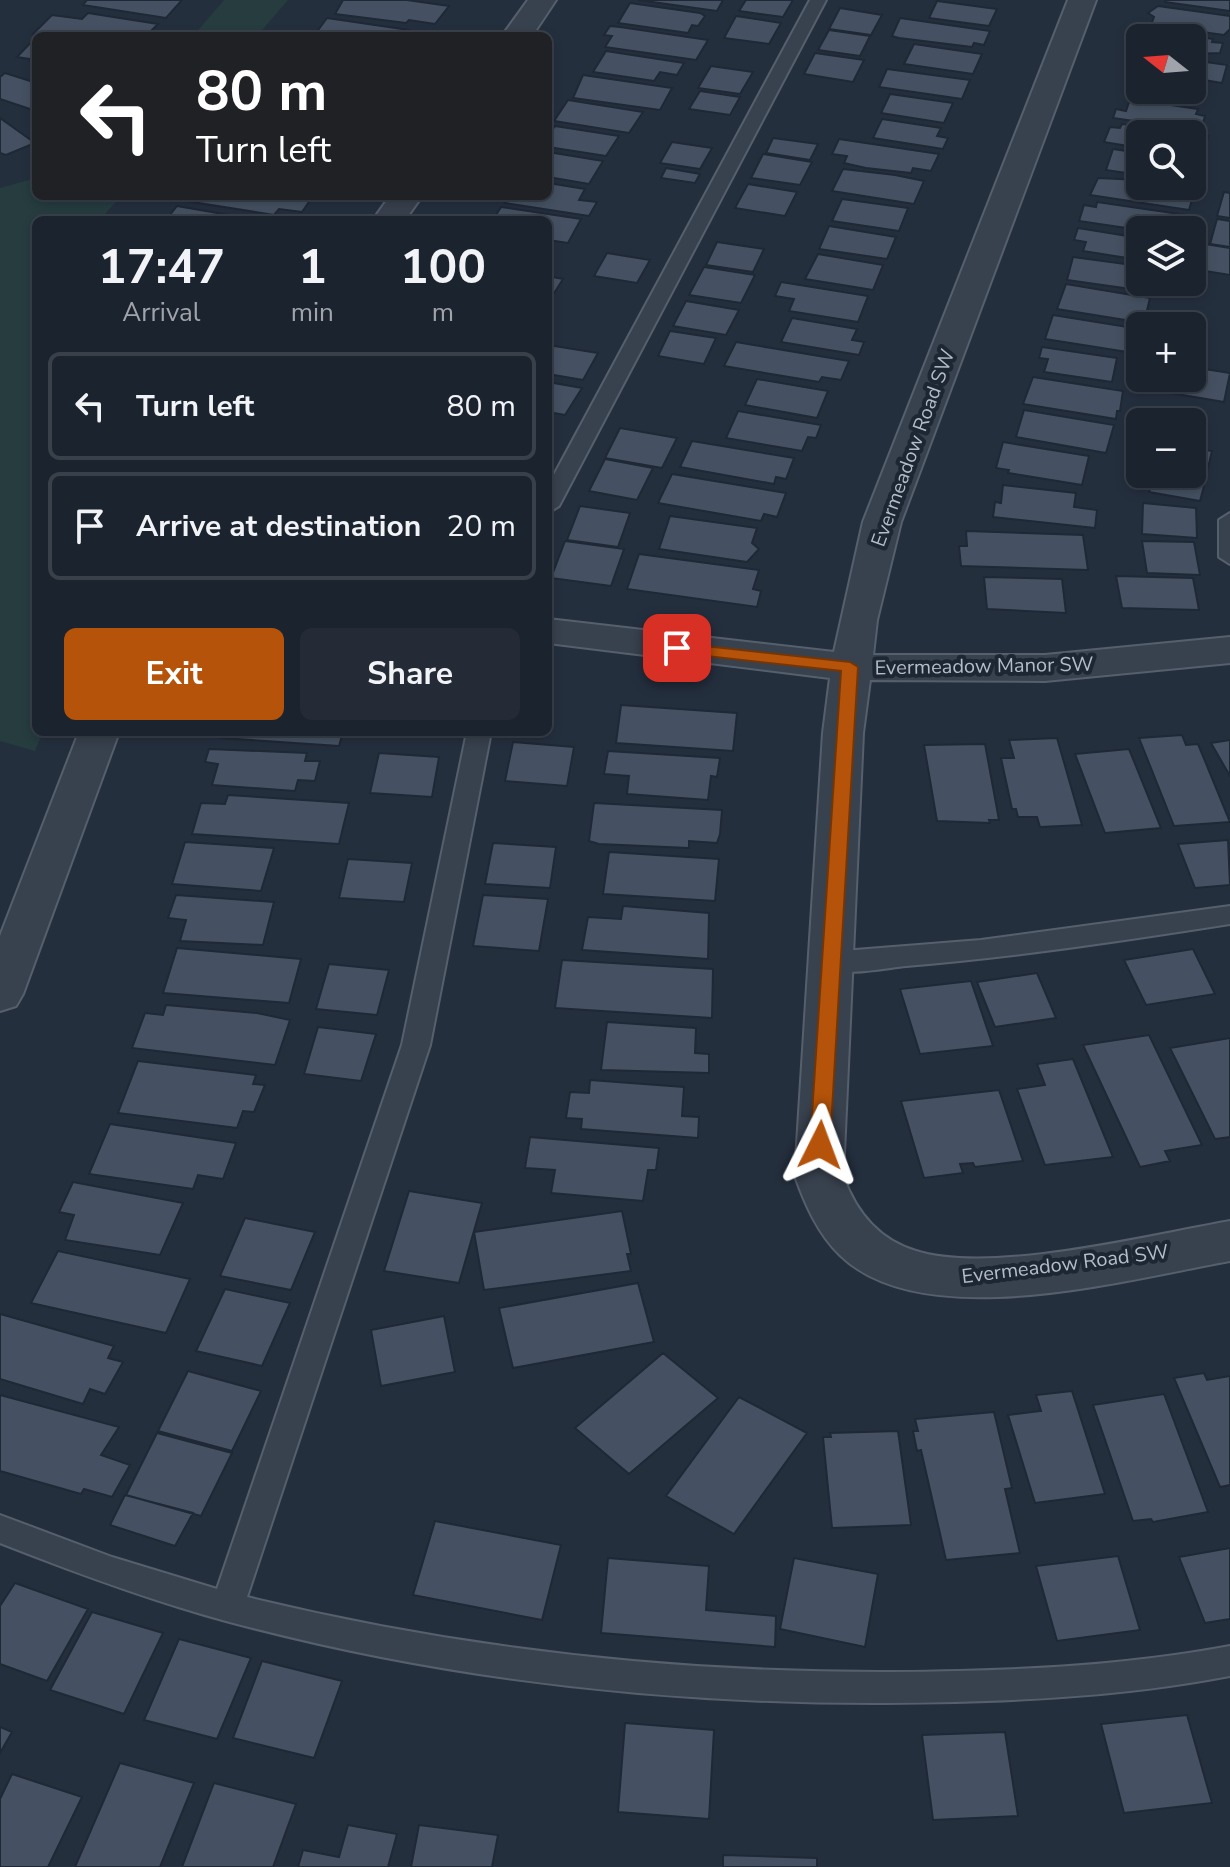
<!DOCTYPE html>
<meta charset="utf-8">
<style>
body{margin:0;font-family:"Nunito Sans",sans-serif;background:#242b36;color:#f1f3f6;height:100vh;display:flex;flex-direction:column;font-size:30px;white-space:nowrap}
*{box-sizing:border-box;margin:0}
p{font-size:26px;color:#a0a4aa}
.icon{flex:none;width:44px;height:44px;fill:none;stroke:currentColor;stroke-width:2;stroke-linecap:round;stroke-linejoin:round}
.map{position:relative;flex:1;overflow:hidden}
.details{position:absolute;left:32px;top:216px;width:520px;height:520px;display:flex;flex-direction:column;background:#1b232e;border-radius:12px;box-shadow:0 4px 12px #0003,0 0 0 2px #39404a}
.details>*{flex:none}
.banner{position:absolute;left:32px;top:32px;width:520px;height:168px;border-radius:12px;box-shadow:0 4px 12px #0003,0 0 0 2px #39404a;background:#202124;color:#fff;overflow:hidden}
.needle{width:52px;rotate:287deg}
.controls{position:absolute;left:1126px;top:24px;display:grid;gap:16px}
.controls a{display:grid;place-items:center;width:80px;height:80px;border-radius:12px;background:#1b232e;box-shadow:0 4px 12px #0003,0 0 0 2px #39404a;font-size:40px}
.pin{position:absolute;display:grid;place-items:center;width:68px;height:68px;color:#fff;margin:-34px;border-radius:16px;box-shadow:0 4px 12px #0006}
.me{position:absolute;width:88px;margin:-44px;rotate:3deg;stroke-linejoin:round;filter:drop-shadow(0 0 6px #0008)}
.turn{display:flex;align-items:center;gap:28px;height:168px;padding:0 32px;font-size:36px}
.turn .icon{width:104px;height:104px;stroke-width:2.5}
.turn b{display:block;font-size:56px;line-height:68px}
.eta{display:flex;justify-content:space-evenly;align-items:center;height:136px;text-align:center}
.eta b{font-size:48px;font-weight:700;line-height:56px}
.action{display:flex;gap:16px;margin-top:auto;padding:16px 32px}
.action a{flex:1;height:92px;border-radius:12px;background:#b45309;color:#fff;font-size:32px;font-weight:700;line-height:92px;text-align:center}
.action a+a{background:#242b36;color:#f1f3f6}
ul{padding:0;list-style:none}
li{display:flex;align-items:center;gap:24px;height:108px;margin:0 16px 12px;padding:0 16px;border:4px solid #39404a;border-radius:12px}
li div{flex:1}
li b{display:block;font-size:30px}
li em{font-style:normal}
.map>svg:first-child{display:block}
</style>
<div class="map">
<svg width="1230" height="1867" viewBox="0 0 1230 1867">
<rect width="100%" height="100%" fill="#242f3e"/>
<path fill="#263c3f" d="M 224,0 L 288,0 L 257,36 L 193,36 Z
M 36,178 L 36,196 L 121,196 L 100,220 L 36,220 L 36,732 L 43,732 L 35,751 L 0,741 L 0,188 Z"/>
<path fill="#455162" stroke="#1f2835" stroke-width="2" d="M 87,0 L 182,0 L 166,18 L 83,5 Z
M 343,0 L 407,0 L 449,6 L 435,24 L 409,20 L 406,23 L 335,14 Z
M 638,0 L 723,0 L 717,11 Z
M 746,0 L 793,0 L 783,17 L 739,11 Z
M 1166,0 L 1230,0 L 1230,11 L 1165,2 Z
M 937,1 L 997,9 L 989,26 L 929,18 Z
M 630,3 L 700,13 L 705,16 L 698,26 L 692,25 L 688,33 L 618,23 Z
M 1158,6 L 1230,16 L 1230,29 L 1224,35 L 1151,25 L 1154,17 L 1148,13 Z
M 840,8 L 882,15 L 871,35 L 829,29 Z
M 88,13 L 158,24 L 148,34 L 150,36 L 33,34 L 52,15 L 82,19 Z
M 736,16 L 781,23 L 769,44 L 724,38 Z
M 327,18 L 409,30 L 405,36 L 325,36 L 316,33 Z
M 900,18 L 990,31 L 984,45 L 974,43 L 972,47 L 899,38 L 892,36 Z
M 610,26 L 620,27 L 708,40 L 696,60 L 605,47 L 612,36 L 604,35 Z
M 1142,29 L 1213,39 L 1212,42 L 1223,43 L 1220,53 L 1192,54 L 1192,38 L 1139,36 Z
M 829,30 L 870,36 L 860,56 L 818,50 Z
M 36,37 L 36,60 L 17,57 Z
M 914,44 L 982,54 L 973,74 L 904,64 Z
M 606,51 L 684,63 L 677,75 L 660,72 L 654,81 L 593,72 Z
M 815,53 L 864,60 L 853,82 L 804,74 Z
M 1192,60 L 1227,65 L 1222,83 L 1192,78 Z
M 711,66 L 753,72 L 740,94 L 698,88 Z
M 887,69 L 970,80 L 962,99 L 879,87 Z
M 5,73 L 30,81 L 36,78 L 36,111 L 0,99 L 0,77 Z
M 1130,74 L 1140,76 L 1140,90 L 1192,90 L 1192,83 L 1201,85 L 1195,103 L 1128,94 L 1133,84 L 1126,82 Z
M 583,75 L 672,88 L 660,110 L 573,98 Z
M 700,91 L 740,97 L 730,115 L 689,109 Z
M 890,94 L 953,103 L 944,123 L 881,113 Z
M 1130,99 L 1198,109 L 1196,114 L 1205,116 L 1202,127 L 1191,126 L 1190,129 L 1113,118 L 1116,109 L 1126,111 Z
M 568,100 L 643,112 L 629,133 L 554,121 Z
M 0,118 L 35,143 L 6,155 L 0,153 Z
M 882,119 L 941,128 L 937,136 L 948,138 L 943,149 L 873,138 Z
M 1122,124 L 1186,133 L 1208,136 L 1203,157 L 1192,155 L 1192,134 L 1140,134 L 1140,148 L 1104,142 L 1110,127 L 1120,128 Z
M 555,126 L 619,136 L 606,156 L 548,147 L 548,136 Z
M 773,138 L 818,144 L 810,160 L 766,153 Z
M 839,139 L 939,154 L 931,171 L 913,168 L 911,173 L 866,168 L 844,163 L 847,156 L 832,154 Z
M 672,142 L 712,148 L 700,169 L 660,163 Z
M 1113,149 L 1140,153 L 1140,175 L 1106,170 Z
M 548,152 L 603,161 L 589,184 L 548,177 Z
M 763,154 L 812,162 L 800,185 L 751,178 Z
M 666,168 L 700,174 L 695,183 L 661,178 Z
M 843,169 L 895,175 L 924,181 L 914,204 L 832,191 Z
M 1098,178 L 1140,180 L 1140,186 L 1195,189 L 1189,210 L 1090,195 Z
M 548,183 L 585,189 L 579,200 L 597,202 L 589,216 L 505,203 L 509,196 L 548,196 Z
M 748,184 L 797,192 L 785,216 L 735,208 Z
M 1224,192 L 1230,193 L 1230,218 L 1217,216 Z
M 190,196 L 313,196 L 302,212 L 279,209 L 274,215 L 186,201 Z
M 842,199 L 908,208 L 899,231 L 832,221 Z
M 1097,202 L 1186,215 L 1183,230 L 1140,230 L 1079,221 L 1084,205 L 1096,207 Z
M 177,206 L 257,220 L 166,220 Z
M 501,207 L 581,219 L 568,243 L 548,240 L 548,220 L 493,220 Z
M 1217,219 L 1230,221 L 1230,247 L 1210,244 Z
M 829,226 L 896,237 L 887,259 L 819,249 Z
M 1078,228 L 1140,238 L 1140,260 L 1083,251 L 1086,242 L 1074,240 Z
M 717,242 L 764,249 L 753,272 L 706,265 Z
M 1205,244 L 1230,248 L 1230,275 L 1199,270 Z
M 607,253 L 650,260 L 637,283 L 594,276 Z
M 818,254 L 883,265 L 873,290 L 805,279 Z
M 1073,257 L 1140,266 L 1140,282 L 1157,282 L 1155,289 L 1152,292 L 1067,280 Z
M 704,267 L 755,275 L 741,303 L 689,295 Z
M 548,276 L 563,279 L 548,303 Z
M 781,282 L 868,296 L 858,322 L 789,311 L 794,299 L 775,296 Z
M 1066,284 L 1150,298 L 1144,323 L 1057,309 Z
M 686,301 L 739,310 L 726,335 L 673,326 Z
M 1053,315 L 1140,329 L 1140,354 L 1045,339 Z
M 792,318 L 857,329 L 852,340 L 864,342 L 859,355 L 781,342 Z
M 670,331 L 716,338 L 704,364 L 658,356 Z
M 736,342 L 849,361 L 841,380 L 822,377 L 819,382 L 724,366 Z
M 548,345 L 598,353 L 583,380 L 548,374 Z
M 1042,347 L 1117,358 L 1112,382 L 1044,372 L 1048,359 L 1039,358 Z
M 1192,367 L 1230,373 L 1224,402 L 1171,393 L 1175,378 L 1192,378 Z
M 1033,377 L 1123,391 L 1120,411 L 1117,411 L 1116,419 L 1023,404 Z
M 757,379 L 828,391 L 817,418 L 745,405 Z
M 548,382 L 582,388 L 565,415 L 548,412 Z
M 1024,410 L 1114,425 L 1106,453 L 1016,437 Z
M 738,411 L 821,425 L 816,438 L 808,437 L 802,451 L 726,438 Z
M 620,428 L 677,438 L 662,468 L 605,458 Z
M 692,441 L 794,458 L 786,479 L 776,477 L 774,484 L 680,467 Z
M 1003,442 L 1089,456 L 1082,485 L 1008,473 L 1009,470 L 996,468 Z
M 1192,448 L 1212,451 L 1207,472 L 1192,470 Z
M 605,459 L 653,468 L 637,500 L 589,491 Z
M 1192,472 L 1207,475 L 1200,501 L 1149,492 L 1155,474 Z
M 672,474 L 786,493 L 777,517 L 764,514 L 761,521 L 658,503 Z
M 1003,485 L 1076,493 L 1074,507 L 1097,510 L 1095,528 L 993,517 L 995,502 L 1001,503 Z
M 1143,503 L 1196,508 L 1197,538 L 1142,534 Z
M 580,506 L 630,513 L 618,547 L 567,540 Z
M 670,516 L 757,528 L 752,543 L 759,549 L 747,562 L 659,549 Z
M 966,531 L 1083,535 L 1088,570 L 961,566 L 959,546 L 967,546 Z
M 565,541 L 624,549 L 611,586 L 551,578 Z
M 1142,541 L 1194,542 L 1200,575 L 1147,573 Z
M 639,554 L 759,570 L 753,589 L 761,591 L 757,607 L 627,589 Z
M 1116,576 L 1193,578 L 1199,610 L 1122,608 Z
M 984,577 L 1062,579 L 1066,613 L 987,609 Z
M 621,705 L 737,713 L 733,751 L 616,743 Z
M 223,732 L 343,732 L 339,746 L 221,738 Z
M 1182,735 L 1186,745 L 1198,744 L 1230,822 L 1174,826 L 1139,738 Z
M 1057,738 L 1082,825 L 1040,827 L 1037,817 L 1018,817 L 1016,809 L 1012,809 L 1001,758 L 1014,758 L 1009,740 Z
M 1230,740 L 1230,776 L 1211,743 Z
M 513,742 L 574,747 L 567,786 L 505,781 Z
M 985,744 L 999,820 L 989,820 L 990,823 L 937,821 L 924,745 Z
M 209,749 L 307,753 L 305,761 L 320,761 L 315,781 L 298,780 L 295,791 L 212,785 L 218,764 L 205,762 Z
M 1129,749 L 1161,828 L 1105,833 L 1075,754 Z
M 608,751 L 720,758 L 717,777 L 711,776 L 708,800 L 627,794 L 629,776 L 604,774 Z
M 379,753 L 439,757 L 432,797 L 370,793 Z
M 228,795 L 349,803 L 339,844 L 192,834 L 201,803 L 225,804 Z
M 594,803 L 722,810 L 720,834 L 717,843 L 689,841 L 689,848 L 599,844 L 589,841 Z
M 1228,840 L 1230,885 L 1195,888 L 1178,844 Z
M 185,842 L 274,848 L 261,891 L 172,884 Z
M 493,843 L 556,847 L 550,888 L 485,884 Z
M 609,852 L 719,859 L 715,901 L 603,894 Z
M 348,859 L 412,863 L 404,902 L 339,898 Z
M 176,895 L 274,902 L 263,945 L 180,941 L 186,920 L 168,918 Z
M 483,895 L 548,899 L 539,951 L 473,946 Z
M 623,906 L 709,913 L 708,959 L 582,950 L 588,917 L 621,919 Z
M 177,948 L 301,959 L 289,1003 L 163,993 Z
M 1193,949 L 1215,994 L 1146,1005 L 1124,960 Z
M 562,960 L 713,969 L 712,1018 L 555,1008 Z
M 329,964 L 389,970 L 377,1015 L 316,1009 Z
M 1037,973 L 1056,1018 L 995,1027 L 977,982 Z
M 971,981 L 993,1046 L 920,1054 L 900,989 Z
M 166,1005 L 257,1013 L 290,1020 L 275,1065 L 132,1048 L 145,1013 L 163,1015 Z
M 607,1022 L 696,1028 L 695,1053 L 709,1054 L 709,1073 L 601,1070 Z
M 318,1027 L 376,1034 L 361,1081 L 304,1074 Z
M 1149,1035 L 1202,1145 L 1165,1151 L 1170,1161 L 1140,1167 L 1083,1045 Z
M 1230,1038 L 1230,1137 L 1215,1139 L 1170,1048 Z
M 1073,1059 L 1113,1157 L 1045,1165 L 1017,1089 L 1045,1085 L 1037,1064 Z
M 138,1061 L 256,1075 L 253,1084 L 265,1085 L 254,1112 L 243,1111 L 237,1128 L 118,1113 Z
M 590,1080 L 684,1087 L 682,1116 L 699,1117 L 698,1138 L 581,1129 L 582,1119 L 566,1118 L 570,1092 L 589,1093 Z
M 999,1090 L 1023,1161 L 975,1167 L 973,1163 L 960,1164 L 963,1173 L 924,1178 L 901,1101 Z
M 110,1124 L 236,1143 L 223,1179 L 198,1175 L 193,1189 L 89,1174 Z
M 530,1137 L 659,1148 L 656,1170 L 648,1170 L 643,1201 L 551,1193 L 555,1170 L 525,1168 Z
M 73,1182 L 183,1203 L 160,1255 L 65,1240 L 74,1215 L 59,1212 Z
M 409,1191 L 482,1203 L 459,1283 L 384,1271 Z
M 622,1211 L 631,1254 L 627,1254 L 631,1271 L 484,1290 L 474,1232 Z
M 245,1218 L 315,1232 L 291,1290 L 220,1276 Z
M 58,1251 L 190,1279 L 166,1333 L 31,1303 Z
M 638,1283 L 654,1342 L 513,1368 L 499,1308 Z
M 225,1289 L 290,1303 L 262,1366 L 196,1351 Z
M 0,1314 L 114,1346 L 108,1358 L 123,1362 L 105,1394 L 90,1389 L 83,1404 L 0,1379 Z
M 444,1316 L 455,1372 L 381,1386 L 371,1330 Z
M 663,1353 L 718,1398 L 629,1474 L 575,1428 Z
M 188,1371 L 261,1391 L 232,1451 L 158,1431 Z
M 1204,1373 L 1207,1380 L 1230,1376 L 1230,1485 L 1220,1487 L 1174,1378 Z
M 1072,1391 L 1105,1494 L 1035,1503 L 1008,1415 L 1041,1411 L 1036,1395 Z
M 1164,1394 L 1208,1512 L 1153,1522 L 1151,1519 L 1133,1521 L 1093,1405 Z
M 0,1395 L 119,1427 L 101,1455 L 130,1465 L 112,1497 L 84,1489 L 81,1494 L 0,1471 Z
M 739,1397 L 807,1433 L 734,1534 L 666,1496 Z
M 994,1412 L 1012,1488 L 1005,1489 L 1020,1553 L 946,1560 L 921,1450 L 917,1451 L 913,1431 L 918,1431 L 915,1419 Z
M 898,1431 L 911,1525 L 832,1528 L 823,1437 L 831,1437 L 830,1433 Z
M 157,1433 L 232,1453 L 201,1516 L 126,1495 Z
M 125,1495 L 193,1513 L 175,1546 L 110,1525 Z
M 435,1521 L 561,1545 L 542,1620 L 413,1595 Z
M 1230,1548 L 1230,1619 L 1205,1623 L 1179,1557 Z
M 1118,1556 L 1140,1630 L 1057,1641 L 1036,1566 Z
M 608,1558 L 709,1566 L 706,1610 L 776,1616 L 775,1647 L 601,1633 Z
M 794,1558 L 878,1574 L 865,1647 L 780,1629 Z
M 15,1583 L 88,1609 L 47,1681 L 0,1664 L 0,1606 Z
M 92,1612 L 163,1633 L 124,1714 L 50,1690 Z
M 179,1639 L 251,1658 L 217,1739 L 144,1720 Z
M 262,1661 L 342,1681 L 314,1758 L 233,1738 Z
M 1187,1715 L 1212,1803 L 1124,1813 L 1101,1724 Z
M 625,1723 L 714,1730 L 709,1819 L 618,1812 Z
M 0,1727 L 12,1732 L 0,1753 Z
M 1005,1732 L 1018,1816 L 933,1820 L 922,1735 Z
M 120,1763 L 194,1783 L 160,1867 L 75,1867 Z
M 12,1774 L 82,1797 L 48,1867 L 0,1867 L 0,1799 Z
M 214,1783 L 296,1804 L 273,1867 L 182,1867 Z
M 348,1825 L 397,1834 L 388,1867 L 298,1867 L 303,1850 L 339,1857 Z
M 419,1825 L 498,1835 L 492,1867 L 411,1867 Z
M 723,1855 L 817,1858 L 817,1867 L 723,1867 Z"/>
<g fill="none" stroke-linecap="round" stroke-linejoin="round">
<defs>
<path id="lane" d="M 810,0 L 826,0 L 559,506 L 548,513 L 548,486 Z
M 1230,513 L 1230,564 L 1219,557 L 1219,520 Z
M 467,732 L 491,732 L 430,1045 L 247,1597 C 460,1649 674,1673 893,1672 C 1007,1671 1118,1667 1230,1646 L 1230,1676 C 1116,1698 1002,1702 886,1703 C 663,1704 441,1679 226,1621 C 149,1600 74,1572 0,1543 L 0,1515 L 112,1557 L 217,1589 L 402,1045 Z
M 1230,906 L 1230,924 C 1122,941 1015,957 906,966 C 880,969 846,976 821,969 L 817,962 L 821,955 L 830,952 L 981,940 Z"/>
<path id="street" d="M 528,0 L 556,0 L 532,36 L 502,36 Z
M 1068,0 L 1096,0 L 901,522 L 877,620 L 873,655 L 1045,655 L 1230,637 L 1230,663 L 1045,681 L 870,680 L 863,733 L 843,1176 C 856,1212 879,1240 916,1251 C 991,1275 1150,1235 1230,1221 L 1230,1261 C 1128,1279 923,1336 840,1255 C 818,1234 805,1204 795,1176 L 823,733 L 830,678 L 548,643 L 548,619 L 834,652 L 863,522 Z
M 390,196 L 422,196 L 405,220 L 373,220 Z
M 79,732 L 119,732 L 23,994 L 16,1006 L 0,1011 L 0,936 Z"/>
</defs>
<use href="#lane" stroke="#565f6c" stroke-width="4"/>
<use href="#street" stroke="#565f6c" stroke-width="4"/>
<use href="#lane" fill="#38414e" fill-rule="evenodd"/>
<use href="#street" fill="#38414e" fill-rule="evenodd"/>
</g>
<path fill="#b45309" stroke="#753606" stroke-width="2" d="M 677,643 L 850,662 L 858,667 L 830,1145 L 820,1153 L 810,1145 L 841,671 L 671,652 L 671,644 Z"/>
<g text-anchor="middle" dominant-baseline="central" stroke-width="8" stroke-linejoin="round" paint-order="stroke">
<g font-size="20" fill="#b4bcc9" stroke="#1d2633">
<text transform="translate(913 448) rotate(-70)">Evermeadow Road SW</text>
<text transform="translate(984 666) rotate(-1)">Evermeadow Manor SW</text>
<text transform="translate(1065 1264) rotate(-7)">Evermeadow Road SW</text>
</g>
</g>
</svg>
<div class="controls">
<a><svg class="needle" viewBox="-14 -14 28 28"><path d="M0-13l5 13h-10z" fill="#e53935"/><path d="M0 13l5-13h-10z" fill="#a0a4aa"/></svg></a>
<a><svg class="icon" aria-label="search" viewBox="0 0 24 24"><circle cx="10" cy="10" r="6"/><path d="M15 15l6 6"/></svg></a>
<a><svg class="icon" aria-label="layers" viewBox="0 0 24 24"><path d="M12 4l9 5-9 5-9-5zM3 14l9 5 9-5"/></svg></a>
<a>+</a>
<a>−</a>
</div>
<div class="pin" style="left:677px;top:648px;background:#d93025"><svg class="icon" aria-label="arrive" viewBox="0 0 24 24"><path d="M6 21V4h12l-3 4 3 4H6"/></svg></div>
<svg class="me" style="left:820px;top:1145px" viewBox="-20 -20 40 40"><path d="M0-17L14 15 0 8-14 15z" fill="#b45309" stroke="#fff" stroke-width="4"/></svg>
<div class="banner">
<div class="turn"><svg class="icon" aria-label="left" viewBox="0 0 24 24"><path d="M17 20v-9H6M10 6l-5 5 5 5"/></svg><div><b>80 m</b>Turn left</div></div>
</div>
<section class="details">
<div class="eta">
<div><b>17:47</b><p>Arrival</p></div>
<div><b>1</b><p>min</p></div>
<div><b>100</b><p>m</p></div>
</div>
<ul>
<li><svg class="icon" aria-label="left" viewBox="0 0 24 24"><path d="M17 20v-9H6M10 6l-5 5 5 5"/></svg><div><b>Turn left</b></div><em>80 m</em></li>
<li><svg class="icon" aria-label="arrive" viewBox="0 0 24 24"><path d="M6 21V4h12l-3 4 3 4H6"/></svg><div><b>Arrive at destination</b></div><em>20 m</em></li>
</ul>
<div class="action"><a>Exit</a><a>Share</a></div>
</section>
</div>
